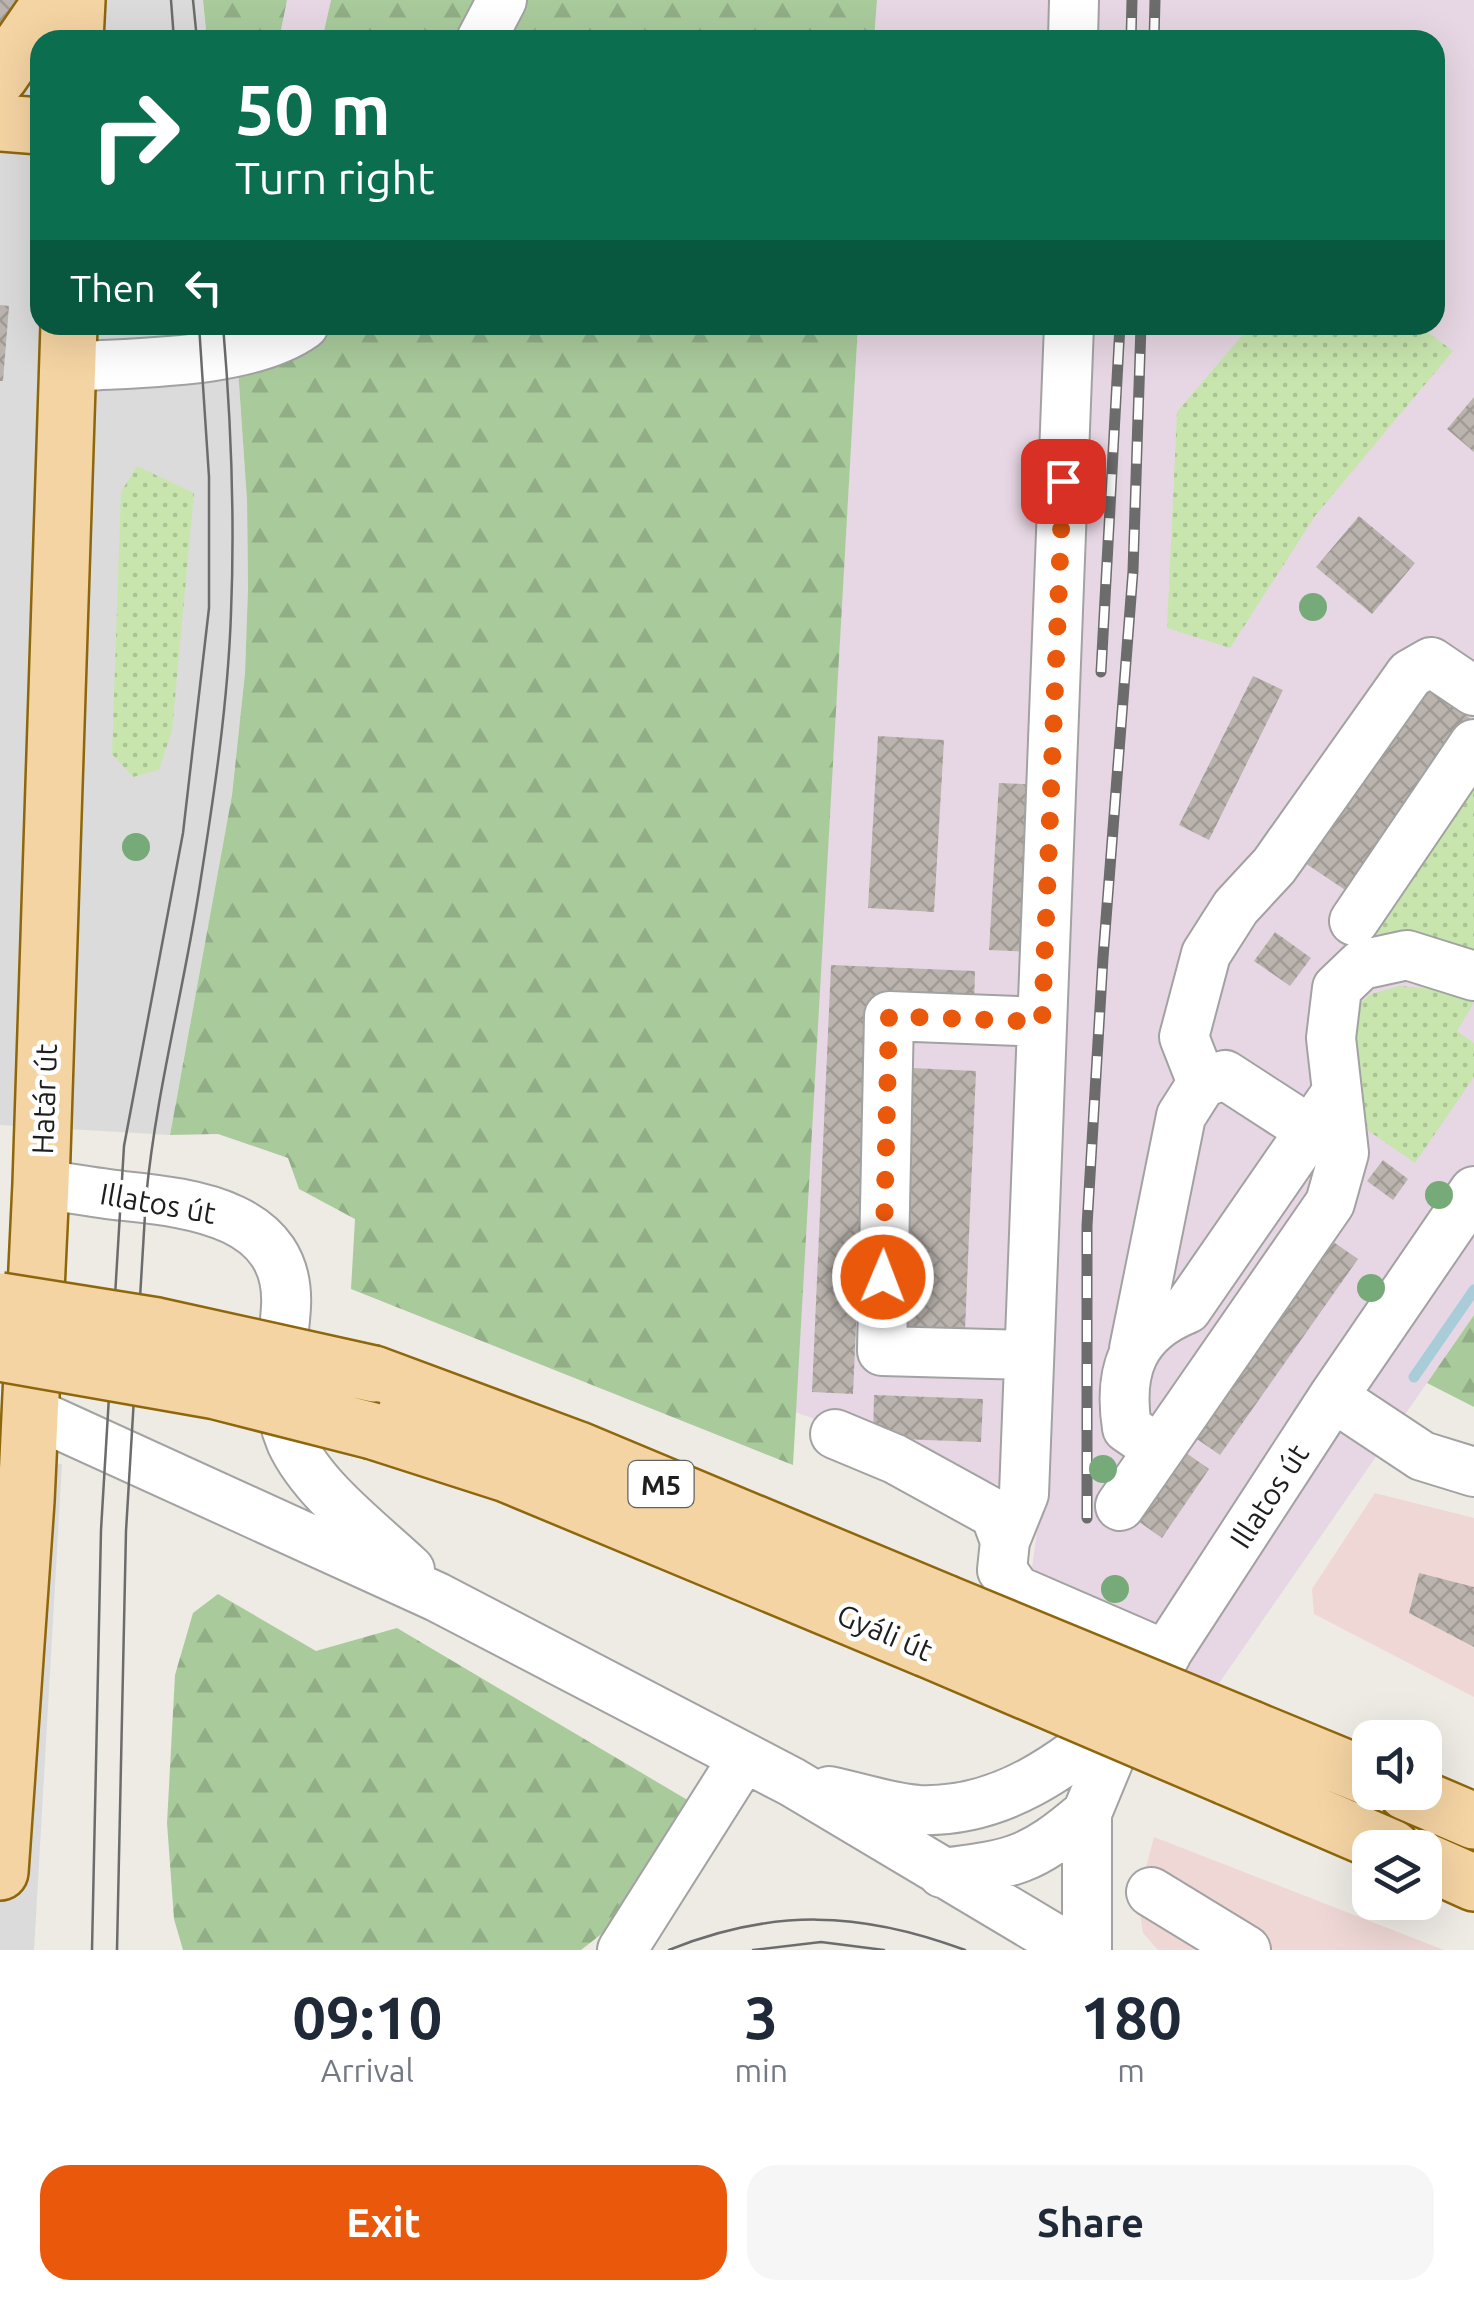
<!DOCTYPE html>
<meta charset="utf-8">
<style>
body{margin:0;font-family:Ubuntu,sans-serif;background:#f6f6f7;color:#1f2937;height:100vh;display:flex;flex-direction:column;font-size:38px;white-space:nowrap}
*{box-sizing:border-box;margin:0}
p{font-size:32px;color:#747a83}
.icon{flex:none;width:55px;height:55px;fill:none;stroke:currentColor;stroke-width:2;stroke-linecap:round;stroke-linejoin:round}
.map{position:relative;height:1950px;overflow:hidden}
.sheet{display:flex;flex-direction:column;background:#fff;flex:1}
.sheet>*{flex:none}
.guide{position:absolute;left:30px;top:30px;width:1415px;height:305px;border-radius:30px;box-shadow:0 10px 40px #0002;background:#0b6e4f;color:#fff;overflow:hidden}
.fabs{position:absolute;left:1352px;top:1720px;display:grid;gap:20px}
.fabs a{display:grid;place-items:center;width:90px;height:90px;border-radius:20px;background:#fff;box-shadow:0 10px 40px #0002;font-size:50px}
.pin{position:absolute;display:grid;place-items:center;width:85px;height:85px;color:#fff;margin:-42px;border-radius:20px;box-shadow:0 5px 15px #0006}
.me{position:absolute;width:110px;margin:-55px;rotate:1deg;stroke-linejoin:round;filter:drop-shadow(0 0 8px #0008)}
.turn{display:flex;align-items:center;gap:35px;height:210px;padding:0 40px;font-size:45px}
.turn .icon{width:130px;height:130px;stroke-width:2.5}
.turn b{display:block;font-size:70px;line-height:85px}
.then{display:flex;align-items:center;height:95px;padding:0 40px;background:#0003;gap:20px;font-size:38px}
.eta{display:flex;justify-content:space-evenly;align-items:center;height:170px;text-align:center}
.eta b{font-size:60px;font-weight:600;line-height:70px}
.cta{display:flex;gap:20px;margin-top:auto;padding:20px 40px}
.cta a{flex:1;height:115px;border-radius:30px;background:#ea580c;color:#fff;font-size:40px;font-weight:600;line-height:115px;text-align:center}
.cta a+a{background:#f6f6f7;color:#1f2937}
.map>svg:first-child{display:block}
</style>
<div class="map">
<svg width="1474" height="1950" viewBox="0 0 1474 1950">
<defs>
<pattern id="grass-dots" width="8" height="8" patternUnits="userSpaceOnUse" patternTransform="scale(2.5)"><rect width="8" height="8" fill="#c8e5ae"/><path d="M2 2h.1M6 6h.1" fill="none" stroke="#abc495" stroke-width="1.8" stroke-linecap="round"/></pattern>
<pattern id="forest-firs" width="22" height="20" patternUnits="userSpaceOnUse" patternTransform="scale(2.5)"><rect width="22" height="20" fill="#a9cb9c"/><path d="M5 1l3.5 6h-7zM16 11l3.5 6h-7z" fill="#91ae86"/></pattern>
<pattern id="building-cross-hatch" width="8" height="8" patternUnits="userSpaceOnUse" patternTransform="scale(2.5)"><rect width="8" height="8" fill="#bbb4ae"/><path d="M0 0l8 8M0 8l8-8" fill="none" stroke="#a09a95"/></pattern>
</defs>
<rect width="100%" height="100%" fill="#eeebe5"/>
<path fill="#dcdbdb" d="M 0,0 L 203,0 L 207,40 L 40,40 L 40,325 L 235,325 L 247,501 L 248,587 L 245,673 L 232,795 L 170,1135 L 0,1125 Z
M 0,1460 L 62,1464 L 34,1950 L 0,1950 Z"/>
<path fill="#eed7d5" d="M 1375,1493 L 1474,1518 L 1474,1697 L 1314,1614 L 1312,1589 Z
M 1154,1837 L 1444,1950 L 1158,1950 L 1143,1933 L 1138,1899 Z"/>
<path fill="#e7d7e4" d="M 287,0 L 331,0 L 322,40 L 279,40 Z
M 877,0 L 1474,0 L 1474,1315 L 1213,1692 L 1032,1568 L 1041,1500 L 795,1412 L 858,325 L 1435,325 L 1435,40 L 874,40 Z"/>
<path fill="url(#grass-dots)" d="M 1251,325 L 1418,325 L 1453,351 L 1315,516 L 1230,648 L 1167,628 L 1177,412 Z
M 137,466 L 194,493 L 172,731 L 159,770 L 133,777 L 112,754 L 121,492 Z
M 1474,769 L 1474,956 L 1390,945 L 1374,930 Z
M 1399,986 L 1440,989 L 1474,1003 L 1457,1031 L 1474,1043 L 1474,1077 L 1415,1163 L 1357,1123 L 1346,1015 L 1371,994 Z"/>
<path fill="url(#forest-firs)" d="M 203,0 L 287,0 L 279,40 L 207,40 Z
M 331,0 L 877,0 L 874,40 L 322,40 Z
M 235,325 L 858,325 L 793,1465 L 351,1289 L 355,1219 L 299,1189 L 288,1158 L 218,1134 L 170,1135 L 232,795 L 245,673 L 248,587 L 247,501 Z
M 1474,1315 L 1474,1407 L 1427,1383 Z
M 218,1594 L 316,1651 L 397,1628 L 701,1808 L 640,1904 L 581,1950 L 183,1950 L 174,1919 L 167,1823 L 175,1675 L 193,1613 Z"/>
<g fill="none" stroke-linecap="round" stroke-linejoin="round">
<path stroke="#a8cdd9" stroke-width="11" d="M 1414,1377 L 1474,1290"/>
</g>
<path fill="url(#building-cross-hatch)" d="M 0,0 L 23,0 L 0,47 Z
M 0,305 L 9,306 L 3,381 L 0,381 Z
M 1474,397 L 1474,452 L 1447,429 Z
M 1359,516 L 1415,563 L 1372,614 L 1316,567 Z
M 1253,676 L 1283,690 L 1209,840 L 1179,825 Z
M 1422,685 L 1474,721 L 1357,898 L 1302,861 Z
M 878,736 L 944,740 L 934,912 L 868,908 Z
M 999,783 L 1043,785 L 1033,952 L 989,950 Z
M 1275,932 L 1311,958 L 1290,986 L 1254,961 Z
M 831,965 L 975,971 L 974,1007 L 870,1003 L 853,1394 L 812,1392 Z
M 912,1068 L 976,1071 L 965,1330 L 900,1327 Z
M 1383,1160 L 1408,1179 L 1393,1200 L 1367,1181 Z
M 1322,1234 L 1358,1259 L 1220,1455 L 1184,1430 Z
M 874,1395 L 983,1399 L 981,1442 L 873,1438 Z
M 1182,1450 L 1209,1469 L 1162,1538 L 1135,1519 Z
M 1419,1573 L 1474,1587 L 1474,1647 L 1409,1613 Z"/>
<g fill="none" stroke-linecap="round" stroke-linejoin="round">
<defs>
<path id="minor" d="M 481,40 L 502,0
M 1073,40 L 1074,0
M 68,367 C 136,362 248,365 304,325
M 1354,921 L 1474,744
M 1202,1083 L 1184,1037 L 1206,954 L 1236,907 L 1274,866 L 1410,674 L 1431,662 L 1474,691
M 41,1184 C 69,1188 97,1193 124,1196 C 194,1203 291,1215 286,1307 C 283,1353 272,1398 291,1442 C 313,1490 372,1534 410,1570
M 1134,1349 L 1181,1116 L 1202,1083 L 1225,1075 L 1310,1130
M 1029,1355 L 882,1351 L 889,1016 L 1041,1022
M 1333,1397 L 1422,1456 L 1474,1472
M 31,1412 L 437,1597 L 792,1782 L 1074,1950
M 835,1434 L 895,1459 L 995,1514 L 1005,1541 L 1002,1570 L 1016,1590 L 1166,1655
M 1159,1450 L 1127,1428 C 1118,1371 1132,1331 1187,1309 L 1337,1092
M 1120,1506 L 1330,1203 L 1344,1153 L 1331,1038 L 1337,988 L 1361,965 L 1407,955 L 1474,976
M 1005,1541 L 1024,1494 L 1069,325
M 829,1791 C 858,1797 890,1808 919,1810 C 1002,1813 1063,1766 1123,1716
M 942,1873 C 1014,1864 1031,1861 1087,1813
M 1151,1892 L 1246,1950
M 622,1950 L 744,1757
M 1087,1950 L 1087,1813 L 1130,1709 L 1333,1397 L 1474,1191"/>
<path id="major" d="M 75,40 L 77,0
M 0,76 L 52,0
M 0,123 L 40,126
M 374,1374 L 576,1449 L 945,1603
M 373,1431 L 507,1474 L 927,1649
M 1251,1729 L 1370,1778
M 1227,1777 L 1392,1848
M 1406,1792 L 1474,1821
M 1425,1861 L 1474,1883
M 0,1872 L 26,1501 L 41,1184 L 69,325"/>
</defs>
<use href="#minor" stroke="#a2a2a2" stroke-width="52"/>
<use href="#major" stroke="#8e660b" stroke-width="60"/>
<use href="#minor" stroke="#fff" stroke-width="48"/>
<use href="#major" stroke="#f5d4a3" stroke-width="55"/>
<path stroke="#6c6c6c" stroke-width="2.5" d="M 171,0 L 174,40
M 193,0 L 197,40
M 92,1950 L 101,1530 L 124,1146 L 183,833 L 209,608 L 209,477 L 199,325
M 117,1950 L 126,1531 L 146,1198 C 156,1092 184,989 200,884 C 214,795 228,703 231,613 C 235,517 231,420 223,325
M 669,1950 C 772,1908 861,1911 965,1950
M 753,1950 L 821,1942 L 884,1950"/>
<defs>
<path id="rail" d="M 1131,40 L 1132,0
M 1154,40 L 1155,0
M 1101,672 L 1120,325
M 1087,1518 L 1087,1226 L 1103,958 L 1133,571 L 1141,325"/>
</defs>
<use href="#rail" stroke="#6c6c6c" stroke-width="11"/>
<use href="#rail" stroke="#fff" stroke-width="8" stroke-dasharray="22" stroke-linecap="butt"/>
<defs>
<path id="major-bridge" d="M 0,1301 L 157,1326 L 374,1374
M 0,1353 L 216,1391 L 373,1431
M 945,1603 L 1251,1729
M 927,1649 L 1227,1777"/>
</defs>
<use href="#major-bridge" stroke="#8e660b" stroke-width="60" stroke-linecap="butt"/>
<use href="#major-bridge" stroke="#f5d4a3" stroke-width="55"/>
</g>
<g fill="#76aa78">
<circle cx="1313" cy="607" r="14"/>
<circle cx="136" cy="847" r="14"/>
<circle cx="1439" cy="1195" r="14"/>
<circle cx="1371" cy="1288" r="14"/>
<circle cx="1103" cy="1469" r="14"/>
<circle cx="1115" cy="1589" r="14"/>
</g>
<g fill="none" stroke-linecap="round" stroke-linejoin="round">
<path stroke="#ea580c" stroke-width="18" stroke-dasharray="0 32.4" d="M 883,1277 L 889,1016 L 1042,1022 L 1063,481"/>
</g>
<g text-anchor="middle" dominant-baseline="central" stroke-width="9" stroke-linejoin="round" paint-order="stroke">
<rect fill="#fff" stroke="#626262" stroke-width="2.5" x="628.5" y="1461" width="65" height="46" rx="8"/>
<g font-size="28" font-weight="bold" fill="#1e1e1e">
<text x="661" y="1484">M5</text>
</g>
<g font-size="30" fill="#1e1e1e" stroke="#fff">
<text transform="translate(44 1099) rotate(-88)">Határ út</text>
<text transform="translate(158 1203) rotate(10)">Illatos út</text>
<text transform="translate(1269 1496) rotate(-57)">Illatos út</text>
<text transform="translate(885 1632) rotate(23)">Gyáli út</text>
</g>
</g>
</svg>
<div class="fabs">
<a><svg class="icon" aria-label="sound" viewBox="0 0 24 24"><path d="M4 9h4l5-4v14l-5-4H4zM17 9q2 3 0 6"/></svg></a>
<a><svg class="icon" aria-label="layers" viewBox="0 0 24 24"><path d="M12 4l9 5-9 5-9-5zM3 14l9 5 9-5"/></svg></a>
</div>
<div class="pin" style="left:1063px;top:481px;background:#d93025"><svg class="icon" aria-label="arrive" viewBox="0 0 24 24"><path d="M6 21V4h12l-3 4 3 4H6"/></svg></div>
<svg class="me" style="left:883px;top:1277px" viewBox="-20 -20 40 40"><circle r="17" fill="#ea580c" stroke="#fff" stroke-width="3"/><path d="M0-11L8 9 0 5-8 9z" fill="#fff"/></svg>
<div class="guide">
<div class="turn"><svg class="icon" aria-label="right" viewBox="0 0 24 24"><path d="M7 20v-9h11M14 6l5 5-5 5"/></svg><div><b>50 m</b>Turn right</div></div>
<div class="then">Then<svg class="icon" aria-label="left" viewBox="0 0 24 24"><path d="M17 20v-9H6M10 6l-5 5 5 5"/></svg></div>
</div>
</div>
<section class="sheet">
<div class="eta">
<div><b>09:10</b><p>Arrival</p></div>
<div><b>3</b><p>min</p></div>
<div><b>180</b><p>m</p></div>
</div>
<div class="cta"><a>Exit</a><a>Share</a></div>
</section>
